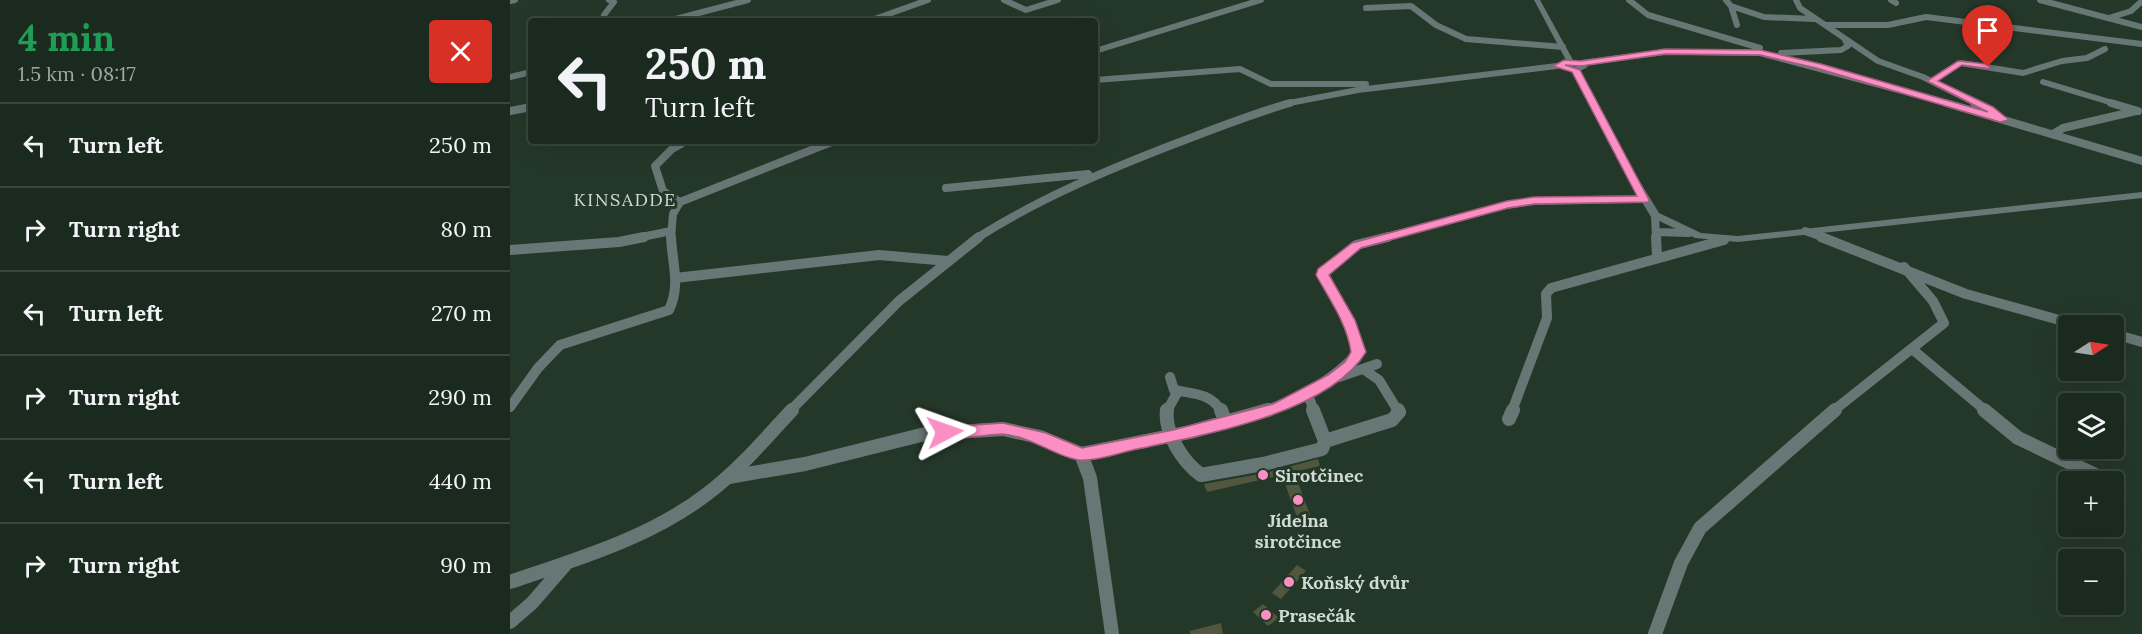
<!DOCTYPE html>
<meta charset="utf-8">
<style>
body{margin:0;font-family:Lora,serif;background:#28362c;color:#f1f3f6;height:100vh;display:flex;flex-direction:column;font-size:22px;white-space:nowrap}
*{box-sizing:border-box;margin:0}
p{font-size:20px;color:#a0a7a4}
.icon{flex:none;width:33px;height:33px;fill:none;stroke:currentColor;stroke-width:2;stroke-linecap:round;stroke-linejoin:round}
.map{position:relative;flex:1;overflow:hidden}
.drawer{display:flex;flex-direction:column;background:#1b2a1f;width:510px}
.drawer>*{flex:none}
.guide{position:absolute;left:18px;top:18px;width:570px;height:126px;border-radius:6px;box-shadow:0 6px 24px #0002,0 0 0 2px #39463d;background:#1b2a1f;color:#f1f3f6;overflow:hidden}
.needle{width:39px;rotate:78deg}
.fabs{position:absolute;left:1548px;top:315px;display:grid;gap:12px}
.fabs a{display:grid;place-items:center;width:66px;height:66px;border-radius:6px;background:#1b2a1f;box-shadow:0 6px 24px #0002,0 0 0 2px #39463d;font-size:30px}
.pin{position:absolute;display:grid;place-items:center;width:51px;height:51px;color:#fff;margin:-62px -26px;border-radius:50% 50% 50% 0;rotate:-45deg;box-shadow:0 0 6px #0007}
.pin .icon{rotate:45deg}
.me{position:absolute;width:66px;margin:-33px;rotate:86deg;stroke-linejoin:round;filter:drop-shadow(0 0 4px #0008)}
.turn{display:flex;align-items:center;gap:21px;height:126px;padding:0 18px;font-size:27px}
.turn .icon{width:78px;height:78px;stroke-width:2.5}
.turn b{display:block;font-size:42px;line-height:51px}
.round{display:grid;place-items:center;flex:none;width:63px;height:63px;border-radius:6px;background:#28362c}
.overview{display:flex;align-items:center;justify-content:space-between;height:102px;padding:0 18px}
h1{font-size:36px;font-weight:700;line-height:45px;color:#1e9e55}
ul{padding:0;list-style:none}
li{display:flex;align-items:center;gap:18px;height:84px;padding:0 18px;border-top:2px solid #39463d}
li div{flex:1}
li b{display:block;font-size:22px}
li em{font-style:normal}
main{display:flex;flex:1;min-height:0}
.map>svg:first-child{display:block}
</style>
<main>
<section class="drawer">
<div class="overview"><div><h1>4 min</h1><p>1.5 km · 08:17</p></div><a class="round" style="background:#d93025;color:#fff"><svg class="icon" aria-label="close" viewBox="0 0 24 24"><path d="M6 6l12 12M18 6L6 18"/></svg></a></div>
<ul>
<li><svg class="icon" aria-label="left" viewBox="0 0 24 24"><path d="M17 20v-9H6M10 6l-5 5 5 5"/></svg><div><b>Turn left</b></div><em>250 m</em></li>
<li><svg class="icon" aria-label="right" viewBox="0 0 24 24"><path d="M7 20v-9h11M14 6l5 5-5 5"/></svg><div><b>Turn right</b></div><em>80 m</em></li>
<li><svg class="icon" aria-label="left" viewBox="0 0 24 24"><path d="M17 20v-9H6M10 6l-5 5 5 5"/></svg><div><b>Turn left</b></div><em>270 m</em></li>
<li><svg class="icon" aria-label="right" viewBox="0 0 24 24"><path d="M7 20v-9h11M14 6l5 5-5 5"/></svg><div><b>Turn right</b></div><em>290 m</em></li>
<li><svg class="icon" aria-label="left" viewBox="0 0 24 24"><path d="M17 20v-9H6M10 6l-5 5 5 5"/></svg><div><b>Turn left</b></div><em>440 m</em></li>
<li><svg class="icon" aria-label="right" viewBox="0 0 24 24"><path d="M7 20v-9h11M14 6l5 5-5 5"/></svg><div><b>Turn right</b></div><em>90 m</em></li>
</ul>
</section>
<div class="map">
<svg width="1632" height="634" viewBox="0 0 1632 634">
<rect width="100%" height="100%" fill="#243829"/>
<path fill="#51573f" d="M 808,459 L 810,466 L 784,472 L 801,517 L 788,520 L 772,475 L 697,492 L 694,484 L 755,473 Z
M 787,565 L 796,571 L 771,599 L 762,593 Z
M 753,604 L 769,618 L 758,626 L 743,612 Z
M 711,623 L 713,634 L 680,634 L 680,631 Z"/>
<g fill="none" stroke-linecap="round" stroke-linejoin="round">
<path stroke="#677775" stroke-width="6" d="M 494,0 L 516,10 L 548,0
M 1119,0 L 1138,15 L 1250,48
M 1216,0 L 1221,6 L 1227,25
M 1286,0 L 1290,8 L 1368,61 L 1413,77 L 1467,104
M 1381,0 L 1386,3
M 1530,0 L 1632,27
M 0,1 L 5,0
M 1221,6 L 1254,17 L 1304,19
M 856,8 L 901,6 L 926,25 L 956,39 L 1053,47
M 1599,18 L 1621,11 L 1632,1
M 93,21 L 94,15 L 104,2 L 99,0
M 158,21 L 238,0
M 359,21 L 418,0
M 1317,25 L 1378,25 L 1416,17 L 1632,44
M 585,51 L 751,0
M 1271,53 L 1331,50 L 1338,46 L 1334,38
M 1071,63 L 1155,52 L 1250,53 L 1441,104
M 0,77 L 21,72
M 585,80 L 730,69 L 761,84 L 856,84
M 1422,81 L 1451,63 L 1513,73 L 1552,61 L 1577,58 L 1595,49
M 1533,82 L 1606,104
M 774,104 L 848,90 L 1047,66"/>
<path stroke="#677775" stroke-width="8" d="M 1436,103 L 1632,161
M 1464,103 L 1486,114
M 1601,103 L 1628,111
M 0,111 L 21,107
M 1543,134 L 1553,128 L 1626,111
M 436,188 L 578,174
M 170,202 L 153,191 L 145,166 L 162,149 L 176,141
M 1145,215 L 1146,238
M 1295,231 L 1315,238
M 1147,232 L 1178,233
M 127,238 L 161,231
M 161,238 L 163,214 L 170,202 L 324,141
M 467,238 C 530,198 597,170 667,143 C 704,129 741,114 780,103
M 872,238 L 997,205 L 1024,201 L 1134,199"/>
<path stroke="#677775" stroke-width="10" d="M 1146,237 L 1147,256
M 1311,237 L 1456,294 L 1571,326
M 0,250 L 109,242 L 134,237
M 165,278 L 369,255 L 438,261
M 1604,334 L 1632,342
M 1402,349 L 1476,411
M 853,369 L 869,380 L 888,411
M 660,377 L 664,390 C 683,394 701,393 711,411
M 829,377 L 867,364
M 798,395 L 804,411
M 0,407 L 28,368 L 50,345 L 159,310 C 171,285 162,263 161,237
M 280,411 L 389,301 L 469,237
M 657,411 L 668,391
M 753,411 C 791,399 822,381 849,352 L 838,320 L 813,272 L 846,245 L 878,237
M 1002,411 L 1037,318 L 1036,294 L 1041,288 L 1214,240
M 1323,411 L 1434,323 L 1423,301 L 1394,267"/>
<path stroke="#677775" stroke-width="14" d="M 657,410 C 654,433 673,462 691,475 L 753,464 L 812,449 L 815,441 L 803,410
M 711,410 L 715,421
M 1474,410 L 1508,438 L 1592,478
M 999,419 L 1003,410
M 815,441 L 882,420 L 889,412 L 888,410
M 571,454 L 680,432 L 758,410
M 219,477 L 295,464 L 415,434 L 493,429 L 530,437 L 571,454 L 580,478 L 602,634
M 0,582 C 67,559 140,538 197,494 C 229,470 255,439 282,410
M 0,622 L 22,603 L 55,565
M 1145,634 L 1171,563 L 1190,528 L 1325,410"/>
<path fill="#677775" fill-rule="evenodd" d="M 1024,0 L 1030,0 L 1063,60 L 1078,67 L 1070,71 L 1127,177 L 1149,213 L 1191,233 L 1228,236 L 1632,192 L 1632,198 L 1228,242 L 1185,238 L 1141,217 L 1117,177 L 1063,72 L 1043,66 L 1056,60 ZM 1060,64 L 1067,67 L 1055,65 Z"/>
</g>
<path fill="#fb8fc4" stroke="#a35d7f" stroke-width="1.5" d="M 1155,49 L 1250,50 L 1311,64 L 1478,112 L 1417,81 L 1448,61 L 1478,64 L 1481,69 L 1452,65 L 1428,81 L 1483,107 L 1499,120 L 1490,122 L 1306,68 L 1250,55 L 1155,54 L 1071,66 L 1055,65 L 1070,70 L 1139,200 L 1138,202 L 1024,204 L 998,208 L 851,248 L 819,275 L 845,320 L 856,352 C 819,413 694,435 627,449 C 612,452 584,462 569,460 C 546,457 521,436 492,434 C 478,434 433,444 427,432 L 435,427 L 493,423 L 536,433 L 572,448 L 663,430 L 763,404 L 818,375 L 835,362 L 841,352 C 837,324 820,300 806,275 L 808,269 L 842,243 L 997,201 L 1024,197 L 1127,196 L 1062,72 L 1043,66 L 1054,60 L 1071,61 Z"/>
<g fill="#fb8fc4" stroke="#243829" stroke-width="2">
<circle cx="753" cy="475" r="6"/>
<circle cx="788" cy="500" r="6"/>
<circle cx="779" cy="582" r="6"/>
<circle cx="756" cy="615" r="6"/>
</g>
<g text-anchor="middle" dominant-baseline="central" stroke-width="6" stroke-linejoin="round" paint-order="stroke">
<g font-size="18" letter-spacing="1.5" fill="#d0dcd3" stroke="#243829">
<text x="115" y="199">KINSADDE</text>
</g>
<g font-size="18" font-weight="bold" fill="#d0dcd3" stroke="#243829" text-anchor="start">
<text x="765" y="475">Sirotčinec</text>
<text x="788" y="520" text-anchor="middle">Jídelna<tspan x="788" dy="21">sirotčince</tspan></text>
<text x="791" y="582">Koňský dvůr</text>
<text x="768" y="615">Prasečák</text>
</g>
</g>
</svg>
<div class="fabs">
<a><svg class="needle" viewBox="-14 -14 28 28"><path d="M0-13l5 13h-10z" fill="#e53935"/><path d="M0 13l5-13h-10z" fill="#a0a7a4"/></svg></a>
<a><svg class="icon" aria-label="layers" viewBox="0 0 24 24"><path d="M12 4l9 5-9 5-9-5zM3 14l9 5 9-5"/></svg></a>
<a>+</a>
<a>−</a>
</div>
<div class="pin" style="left:1478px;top:67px;background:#d93025"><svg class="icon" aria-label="arrive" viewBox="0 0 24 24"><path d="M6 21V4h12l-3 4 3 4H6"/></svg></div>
<svg class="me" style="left:435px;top:432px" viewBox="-20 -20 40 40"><path d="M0-17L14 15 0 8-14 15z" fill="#fb8fc4" stroke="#fff" stroke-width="4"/></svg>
<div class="guide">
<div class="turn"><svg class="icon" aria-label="left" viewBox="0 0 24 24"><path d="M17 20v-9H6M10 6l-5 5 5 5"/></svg><div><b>250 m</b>Turn left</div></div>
</div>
</div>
</main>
